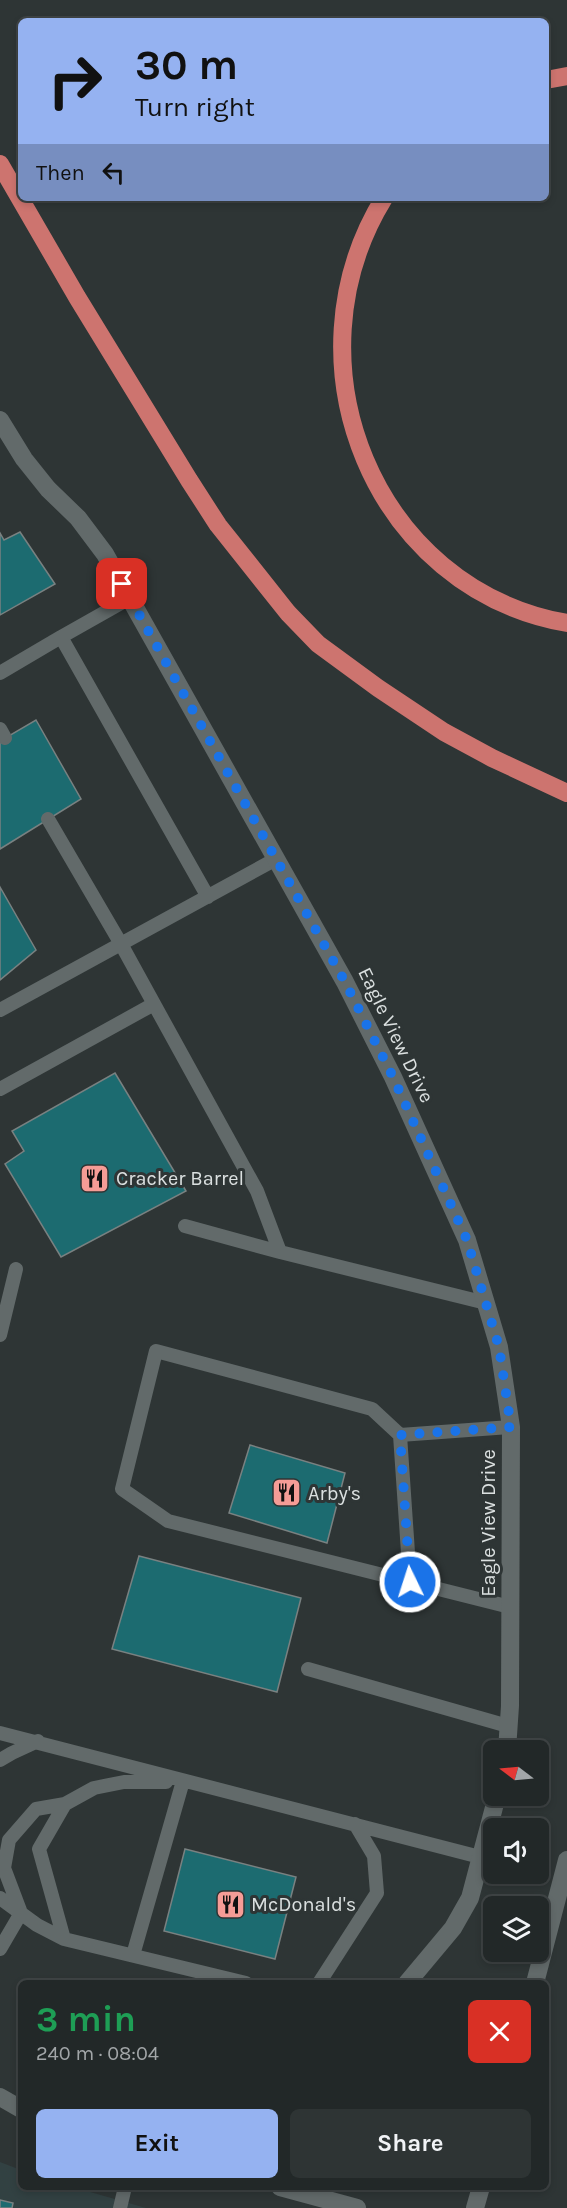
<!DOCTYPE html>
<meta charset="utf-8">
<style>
body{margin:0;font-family:Karla,sans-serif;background:#2e3434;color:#f1f3f6;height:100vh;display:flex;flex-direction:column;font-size:22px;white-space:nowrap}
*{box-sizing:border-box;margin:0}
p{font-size:20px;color:#a2a6a8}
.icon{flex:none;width:33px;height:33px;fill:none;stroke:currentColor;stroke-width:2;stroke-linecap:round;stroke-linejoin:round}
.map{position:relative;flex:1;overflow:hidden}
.details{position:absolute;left:18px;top:1980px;width:531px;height:210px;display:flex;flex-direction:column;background:#222828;border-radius:9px;box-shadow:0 3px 9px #0003,0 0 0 2px #3f4445}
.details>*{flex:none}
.banner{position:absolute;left:18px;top:18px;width:531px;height:183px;border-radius:9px;box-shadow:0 3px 9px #0003,0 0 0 2px #3f4445;background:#95b2f1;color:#111;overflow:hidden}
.needle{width:39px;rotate:286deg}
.tools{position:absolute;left:483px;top:1740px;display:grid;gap:12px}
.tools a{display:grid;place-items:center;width:66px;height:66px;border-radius:9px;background:#222828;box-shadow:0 3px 9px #0003,0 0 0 2px #3f4445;font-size:30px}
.pin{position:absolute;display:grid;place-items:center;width:51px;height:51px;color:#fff;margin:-26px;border-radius:12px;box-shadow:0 3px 9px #0006}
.me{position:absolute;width:66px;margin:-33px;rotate:356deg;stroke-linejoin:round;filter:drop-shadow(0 0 4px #0008)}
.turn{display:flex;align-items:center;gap:21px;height:126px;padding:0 18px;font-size:27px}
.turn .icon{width:78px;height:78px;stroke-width:2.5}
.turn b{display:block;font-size:42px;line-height:51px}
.then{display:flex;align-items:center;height:57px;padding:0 18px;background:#0003;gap:12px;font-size:22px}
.round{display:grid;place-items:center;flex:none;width:63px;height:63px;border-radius:9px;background:#2e3434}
.summary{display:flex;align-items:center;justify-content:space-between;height:102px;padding:0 18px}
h1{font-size:36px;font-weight:700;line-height:45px;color:#1e9e55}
.action{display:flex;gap:12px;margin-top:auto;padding:12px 18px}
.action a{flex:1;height:69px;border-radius:9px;background:#95b2f1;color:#111;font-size:24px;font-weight:700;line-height:69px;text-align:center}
.action a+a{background:#2e3434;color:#f1f3f6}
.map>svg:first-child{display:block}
</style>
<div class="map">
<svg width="567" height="2208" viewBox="0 0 567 2208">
<rect width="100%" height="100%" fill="#2e3535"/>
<path fill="#324142" d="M 0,2162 L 21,2170 L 21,2187 L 73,2187 L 146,2208 L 0,2208 Z"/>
<path fill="#1c6b70" stroke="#798181" stroke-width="1.5" d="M 20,532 L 55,584 L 0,615 L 0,533 L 4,540 Z
M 36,720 L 81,799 L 0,849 L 0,741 Z
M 0,887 L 36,950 L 0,980 Z
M 115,1073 L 186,1191 L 61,1257 L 5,1164 L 24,1151 L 12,1131 Z
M 250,1445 L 345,1473 L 327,1543 L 229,1513 Z
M 139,1556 L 301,1598 L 277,1692 L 112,1649 Z
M 185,1849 L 296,1877 L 275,1959 L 164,1931 Z
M 0,2200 L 13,2203 L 12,2208 L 0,2208 Z"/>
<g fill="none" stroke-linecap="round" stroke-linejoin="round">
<path stroke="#626a6a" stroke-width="14" d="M 130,598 L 61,637 L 208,897
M 0,673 L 61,637
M 0,729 L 5,738
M 48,819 L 121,944 L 257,1191 L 280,1252 L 486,1303
M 0,1010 L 276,859
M 0,1089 L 154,1004
M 185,1226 L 280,1252
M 0,1335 L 16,1269
M 400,1435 L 410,1582
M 510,1607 L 168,1521 L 122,1489 L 156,1351 L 372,1409 L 400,1435 L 511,1427
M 308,1669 L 508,1726
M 0,1733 L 480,1857
M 0,1760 L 12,1753 L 38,1741
M 0,1898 L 37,1925 L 64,1939 L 246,1983
M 21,1913 L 4,1868 L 9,1840 L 36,1809 L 65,1804
M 64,1939 L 39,1849 L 65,1804 L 94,1788 L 124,1782 L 166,1782
M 0,1949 L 21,1913
M 133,1955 L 183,1781
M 319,1983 L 377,1893 L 374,1856 L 355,1824
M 120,2208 L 125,2187"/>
<path stroke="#626a6a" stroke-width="18" d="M 0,420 L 24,459 L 48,489 L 78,518 L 105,554 L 345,982 L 393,1077 L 467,1240 L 499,1347 L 511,1427 L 510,1706 L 507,1750
M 407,1983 L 453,1928 L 470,1898 L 497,1796
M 0,2097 L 21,2109
M 280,2187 L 357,2208"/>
<path stroke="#626a6a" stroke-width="18" d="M 535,1983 L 567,1860
M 475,2208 L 481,2187"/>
<path stroke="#cd746f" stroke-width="18" d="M 546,80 L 567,76
M 0,164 L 77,297 L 189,480 L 218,525 L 288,613 L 318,644 L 378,688 L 444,732 L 492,758 L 567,793
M 384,198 C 283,362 373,589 567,623"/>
</g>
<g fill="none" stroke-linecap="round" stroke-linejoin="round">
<path stroke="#1a73e8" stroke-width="10" stroke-dasharray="0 18" d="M 122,584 L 345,982 L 393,1077 L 467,1240 L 499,1347 L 511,1427 L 400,1435 L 410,1582"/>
</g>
<defs>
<symbol id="restaurant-square" viewBox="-11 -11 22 22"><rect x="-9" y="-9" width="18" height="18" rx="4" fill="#f59c96" stroke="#2e3535"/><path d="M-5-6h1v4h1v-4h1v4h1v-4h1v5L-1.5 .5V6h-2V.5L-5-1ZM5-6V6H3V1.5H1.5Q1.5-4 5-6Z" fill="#111"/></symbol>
</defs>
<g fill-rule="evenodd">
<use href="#restaurant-square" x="78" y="1162" width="33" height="33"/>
<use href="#restaurant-square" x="270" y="1476" width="33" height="33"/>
<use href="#restaurant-square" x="214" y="1888" width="33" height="33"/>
</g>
<g text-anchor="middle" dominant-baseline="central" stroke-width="6" stroke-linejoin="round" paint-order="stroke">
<g font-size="20" fill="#dbe0e0" stroke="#2e3535">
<text transform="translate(396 1035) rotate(64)">Eagle View Drive</text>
<text transform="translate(488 1523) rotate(-90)">Eagle View Drive</text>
</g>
<g font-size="20" fill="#dbe0e0" stroke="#2e3535" text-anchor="start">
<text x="116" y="1178">Cracker Barrel</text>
<text x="308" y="1493">Arby's</text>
<text x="251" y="1904">McDonald's</text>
</g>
</g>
</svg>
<div class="tools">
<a><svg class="needle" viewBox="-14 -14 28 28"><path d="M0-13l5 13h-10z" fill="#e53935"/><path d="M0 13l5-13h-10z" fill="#a2a6a8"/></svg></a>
<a><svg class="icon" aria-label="sound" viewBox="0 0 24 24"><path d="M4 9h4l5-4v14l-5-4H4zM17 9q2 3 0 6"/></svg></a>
<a><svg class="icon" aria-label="layers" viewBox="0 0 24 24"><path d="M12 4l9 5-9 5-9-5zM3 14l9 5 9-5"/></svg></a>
</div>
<div class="pin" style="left:122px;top:584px;background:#d93025"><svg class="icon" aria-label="arrive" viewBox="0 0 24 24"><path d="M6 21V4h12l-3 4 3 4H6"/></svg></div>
<svg class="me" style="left:410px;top:1582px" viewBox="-20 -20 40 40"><circle r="17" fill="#1a73e8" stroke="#fff" stroke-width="3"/><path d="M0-11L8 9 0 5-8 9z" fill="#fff"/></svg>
<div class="banner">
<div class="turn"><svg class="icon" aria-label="right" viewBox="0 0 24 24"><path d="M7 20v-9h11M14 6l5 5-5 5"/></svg><div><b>30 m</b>Turn right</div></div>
<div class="then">Then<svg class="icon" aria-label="left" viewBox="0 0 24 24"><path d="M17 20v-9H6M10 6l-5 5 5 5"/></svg></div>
</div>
<section class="details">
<div class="summary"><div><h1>3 min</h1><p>240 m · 08:04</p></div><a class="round" style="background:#d93025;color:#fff"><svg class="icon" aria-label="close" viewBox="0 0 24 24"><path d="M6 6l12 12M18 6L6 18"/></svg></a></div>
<div class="action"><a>Exit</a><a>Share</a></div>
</section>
</div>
